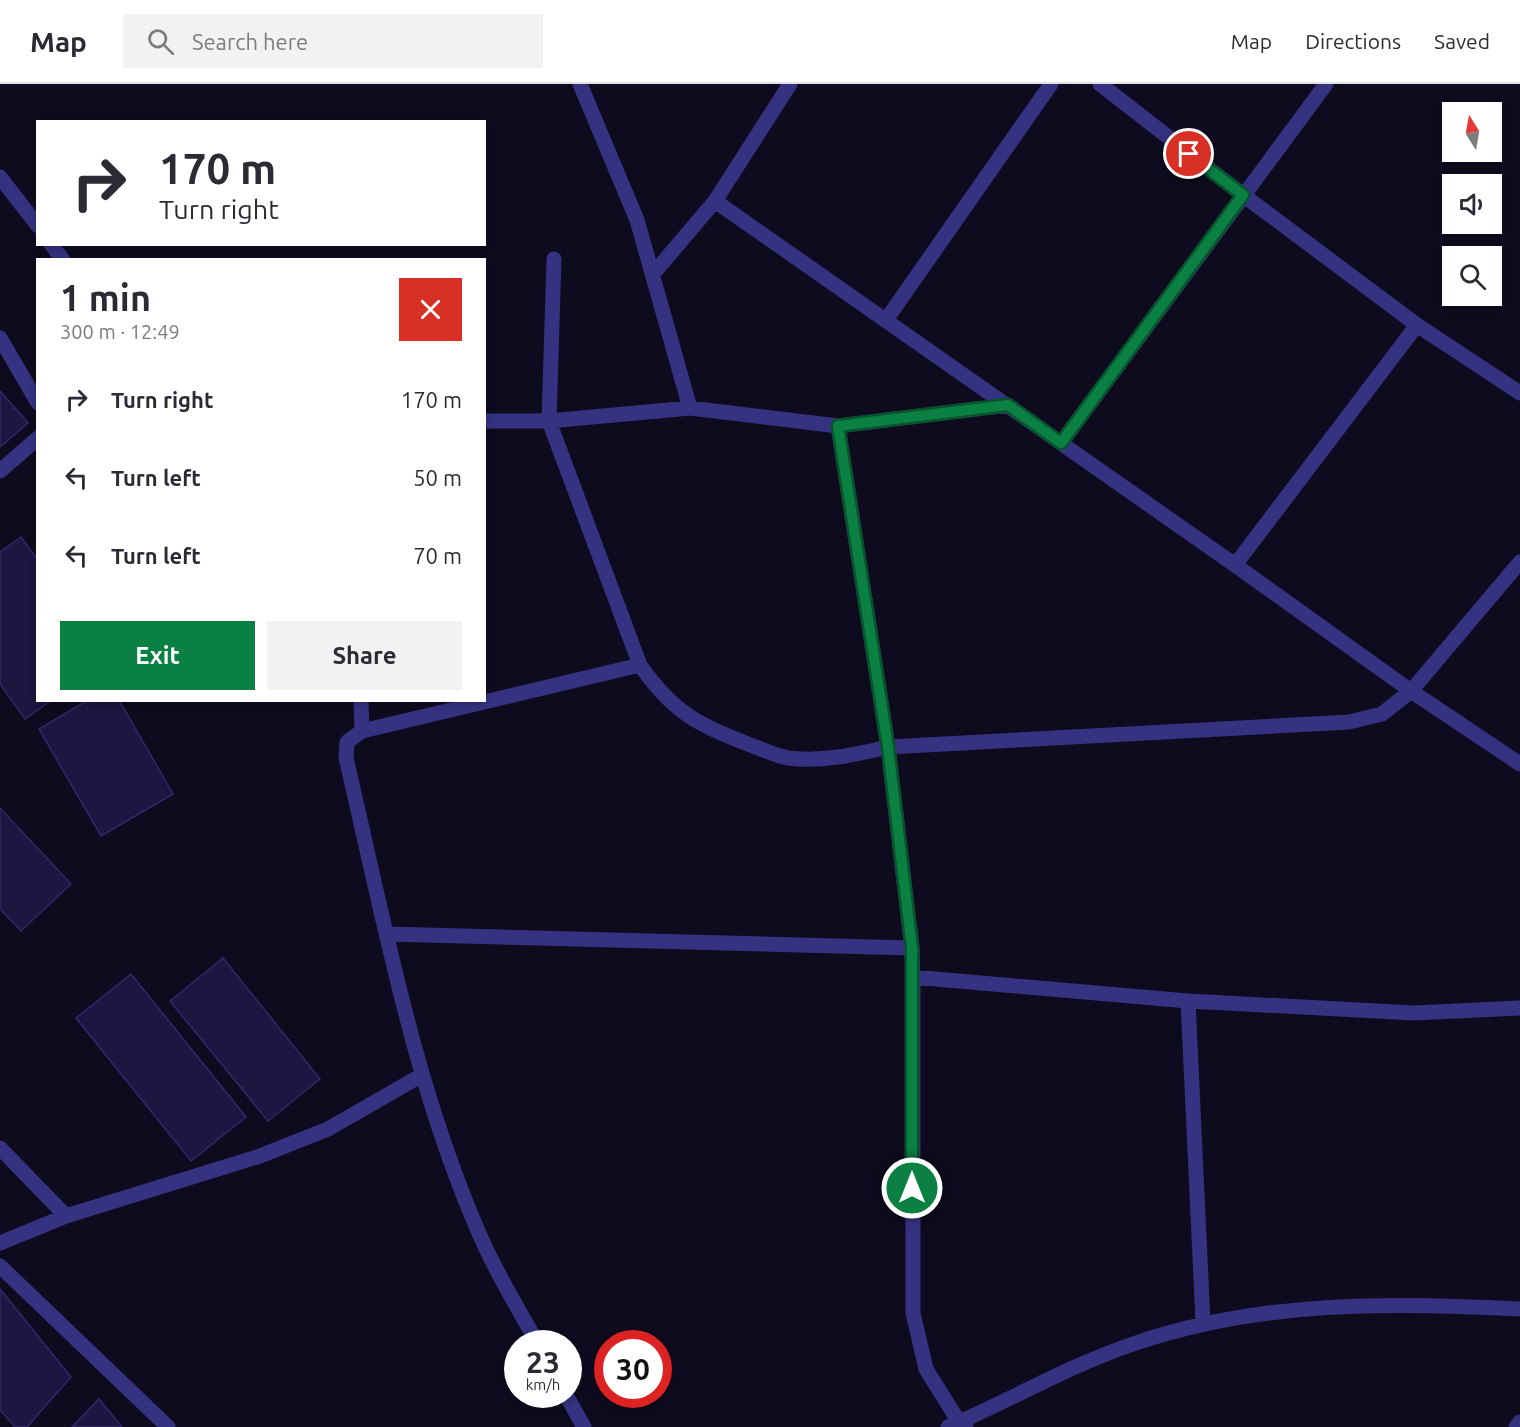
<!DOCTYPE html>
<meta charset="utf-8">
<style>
body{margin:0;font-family:Ubuntu,sans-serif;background:#f2f2f3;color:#2b2b33;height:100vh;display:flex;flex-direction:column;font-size:22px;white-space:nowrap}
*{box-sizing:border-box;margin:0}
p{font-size:20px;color:#7c7c81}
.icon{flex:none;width:33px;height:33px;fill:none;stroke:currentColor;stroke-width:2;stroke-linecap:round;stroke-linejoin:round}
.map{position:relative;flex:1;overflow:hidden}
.drawer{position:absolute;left:36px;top:174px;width:450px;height:444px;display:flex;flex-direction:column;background:#fff;border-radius:0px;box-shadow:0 3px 9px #0003}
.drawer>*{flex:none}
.banner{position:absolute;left:36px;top:36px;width:450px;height:126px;border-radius:0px;box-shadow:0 3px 9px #0003;background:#fff;color:#2b2b33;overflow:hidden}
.needle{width:39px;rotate:349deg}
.tools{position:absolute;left:1442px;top:18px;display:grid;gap:12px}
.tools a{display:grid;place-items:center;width:60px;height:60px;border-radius:0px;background:#fff;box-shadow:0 3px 9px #0003;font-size:30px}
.speed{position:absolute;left:504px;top:1246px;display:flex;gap:12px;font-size:30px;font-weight:700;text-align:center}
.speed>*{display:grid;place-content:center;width:78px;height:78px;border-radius:50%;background:#fff;box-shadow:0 3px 9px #0003;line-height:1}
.speed small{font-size:15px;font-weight:400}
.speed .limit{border:9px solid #d22;background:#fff;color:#111}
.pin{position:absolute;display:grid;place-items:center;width:51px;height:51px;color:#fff;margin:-26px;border:3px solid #fff;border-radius:50%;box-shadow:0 2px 6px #0007}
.me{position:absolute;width:66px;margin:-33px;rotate:0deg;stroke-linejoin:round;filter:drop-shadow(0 0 4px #0008)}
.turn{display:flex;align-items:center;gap:21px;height:126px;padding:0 24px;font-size:27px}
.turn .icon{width:78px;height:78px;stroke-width:2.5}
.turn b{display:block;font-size:42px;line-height:51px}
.round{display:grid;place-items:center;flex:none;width:63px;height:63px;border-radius:0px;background:#f2f2f3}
.head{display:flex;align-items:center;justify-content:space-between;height:102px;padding:0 24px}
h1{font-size:36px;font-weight:600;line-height:45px}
.primary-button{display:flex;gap:12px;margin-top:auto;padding:12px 24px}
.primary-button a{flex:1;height:69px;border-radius:0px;background:#0b8043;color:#fff;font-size:24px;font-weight:600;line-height:69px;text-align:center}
.primary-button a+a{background:#f2f2f3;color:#2b2b33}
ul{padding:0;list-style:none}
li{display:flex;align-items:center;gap:18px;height:78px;padding:0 24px}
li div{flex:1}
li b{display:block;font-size:22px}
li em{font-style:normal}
header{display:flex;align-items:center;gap:36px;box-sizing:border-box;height:84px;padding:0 30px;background:#fff;border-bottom:2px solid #e1e1e2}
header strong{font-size:28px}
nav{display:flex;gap:33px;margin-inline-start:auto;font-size:21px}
.search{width:420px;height:54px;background:#f2f2f3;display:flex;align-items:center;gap:15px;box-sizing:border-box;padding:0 21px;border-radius:0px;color:#7c7c81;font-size:22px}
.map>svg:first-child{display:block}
</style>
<header>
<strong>Map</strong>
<div class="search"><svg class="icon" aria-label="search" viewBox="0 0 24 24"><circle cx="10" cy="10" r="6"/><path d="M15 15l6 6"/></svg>Search here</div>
<nav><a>Map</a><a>Directions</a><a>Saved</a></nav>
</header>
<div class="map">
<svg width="1520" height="1343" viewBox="0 0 1520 1343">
<rect width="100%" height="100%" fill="#0e0b1e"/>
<path fill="#1e1541" stroke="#34266e" stroke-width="1.5" d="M 0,307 L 28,339 L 0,363 Z
M 21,453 L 38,476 L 38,616 L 52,616 L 25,635 L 0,600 L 0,468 Z
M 88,616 L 119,616 L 173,710 L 101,752 L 39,645 Z
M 0,724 L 71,800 L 21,847 L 0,825 Z
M 223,874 L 320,995 L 268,1037 L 170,917 Z
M 131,890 L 246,1033 L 191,1077 L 76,934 Z
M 0,1205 L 71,1293 L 27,1343 L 15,1343 L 0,1326 Z
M 99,1315 L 122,1343 L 72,1343 Z"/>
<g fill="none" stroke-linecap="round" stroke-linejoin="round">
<path stroke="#353281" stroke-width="15" d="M 580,0 L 637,136 L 690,324 L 838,342 L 1008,321
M 790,0 L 715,117 L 1235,481 L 1411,607 L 1520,680
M 1100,0 L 1243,111 L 1417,241 L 1520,309
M 0,93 L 38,142
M 51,160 L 63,176
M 554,175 L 549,337 L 640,581 C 674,630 699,641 753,662 C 764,666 776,672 788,674 C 822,678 854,671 888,663 L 912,864 L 913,893 L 1188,917 L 1414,929 L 1520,924
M 653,190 L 715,117
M 886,236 L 1051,0
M 0,254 L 38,319
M 484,337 L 549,337 L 690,324
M 838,342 L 888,663 L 1349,638 L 1382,630 L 1411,607 L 1520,478
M 1061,359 L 1326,0
M 0,387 L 38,354
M 1235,481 L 1417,241
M 361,616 L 362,647
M 387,850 L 912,864
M 913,893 L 913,1229 L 926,1285 L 959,1338 L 966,1343
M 1188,917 L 1203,1238
M 0,1064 L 66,1132
M 0,1159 L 66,1132 L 260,1072 L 328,1045 L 422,991
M 0,1182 L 168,1343
M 538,1260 C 519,1226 498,1192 482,1156 C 414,1003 384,836 346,674 L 347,658 L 362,647 L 640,581
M 566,1311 L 584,1343
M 948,1343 C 1011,1316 1070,1281 1136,1259 C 1259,1217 1392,1218 1520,1225
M 1516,1343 L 1520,1338"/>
</g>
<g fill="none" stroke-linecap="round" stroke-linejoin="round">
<defs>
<path id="route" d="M 912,1104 L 912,864 L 888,663 L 838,342 L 1008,321 L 1061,359 L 1243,111 L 1189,70"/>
</defs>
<use href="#route" stroke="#07532c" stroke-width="15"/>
<use href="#route" stroke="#0b8043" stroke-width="10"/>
</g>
</svg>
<div class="tools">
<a><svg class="needle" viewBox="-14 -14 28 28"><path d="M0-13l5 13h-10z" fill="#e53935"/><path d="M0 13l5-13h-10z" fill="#7c7c81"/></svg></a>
<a><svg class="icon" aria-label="sound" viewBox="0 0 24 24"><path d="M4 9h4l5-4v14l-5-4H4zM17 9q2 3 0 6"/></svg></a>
<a><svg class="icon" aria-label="search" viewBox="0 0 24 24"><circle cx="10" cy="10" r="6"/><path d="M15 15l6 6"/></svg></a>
</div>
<div class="speed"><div>23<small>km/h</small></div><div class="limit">30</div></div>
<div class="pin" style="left:1189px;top:70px;background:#d93025"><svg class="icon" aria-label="arrive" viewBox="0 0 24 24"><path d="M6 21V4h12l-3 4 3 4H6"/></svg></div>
<svg class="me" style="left:912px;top:1104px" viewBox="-20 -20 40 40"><circle r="17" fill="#0b8043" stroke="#fff" stroke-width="3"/><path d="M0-11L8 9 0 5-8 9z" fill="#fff"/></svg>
<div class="banner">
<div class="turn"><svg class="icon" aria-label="right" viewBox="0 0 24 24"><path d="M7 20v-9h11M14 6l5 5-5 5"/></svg><div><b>170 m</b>Turn right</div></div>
</div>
<section class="drawer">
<div class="head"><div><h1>1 min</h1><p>300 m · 12:49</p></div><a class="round" style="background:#d93025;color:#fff"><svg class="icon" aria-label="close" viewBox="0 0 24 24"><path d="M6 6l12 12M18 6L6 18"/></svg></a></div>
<ul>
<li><svg class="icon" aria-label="right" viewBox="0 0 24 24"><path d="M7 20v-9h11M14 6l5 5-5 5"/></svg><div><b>Turn right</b></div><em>170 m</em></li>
<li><svg class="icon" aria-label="left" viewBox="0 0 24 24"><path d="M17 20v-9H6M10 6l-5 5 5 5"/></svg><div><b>Turn left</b></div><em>50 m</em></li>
<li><svg class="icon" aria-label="left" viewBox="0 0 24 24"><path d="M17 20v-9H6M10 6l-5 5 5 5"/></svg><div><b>Turn left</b></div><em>70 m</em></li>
</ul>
<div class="primary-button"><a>Exit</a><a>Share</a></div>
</section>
</div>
